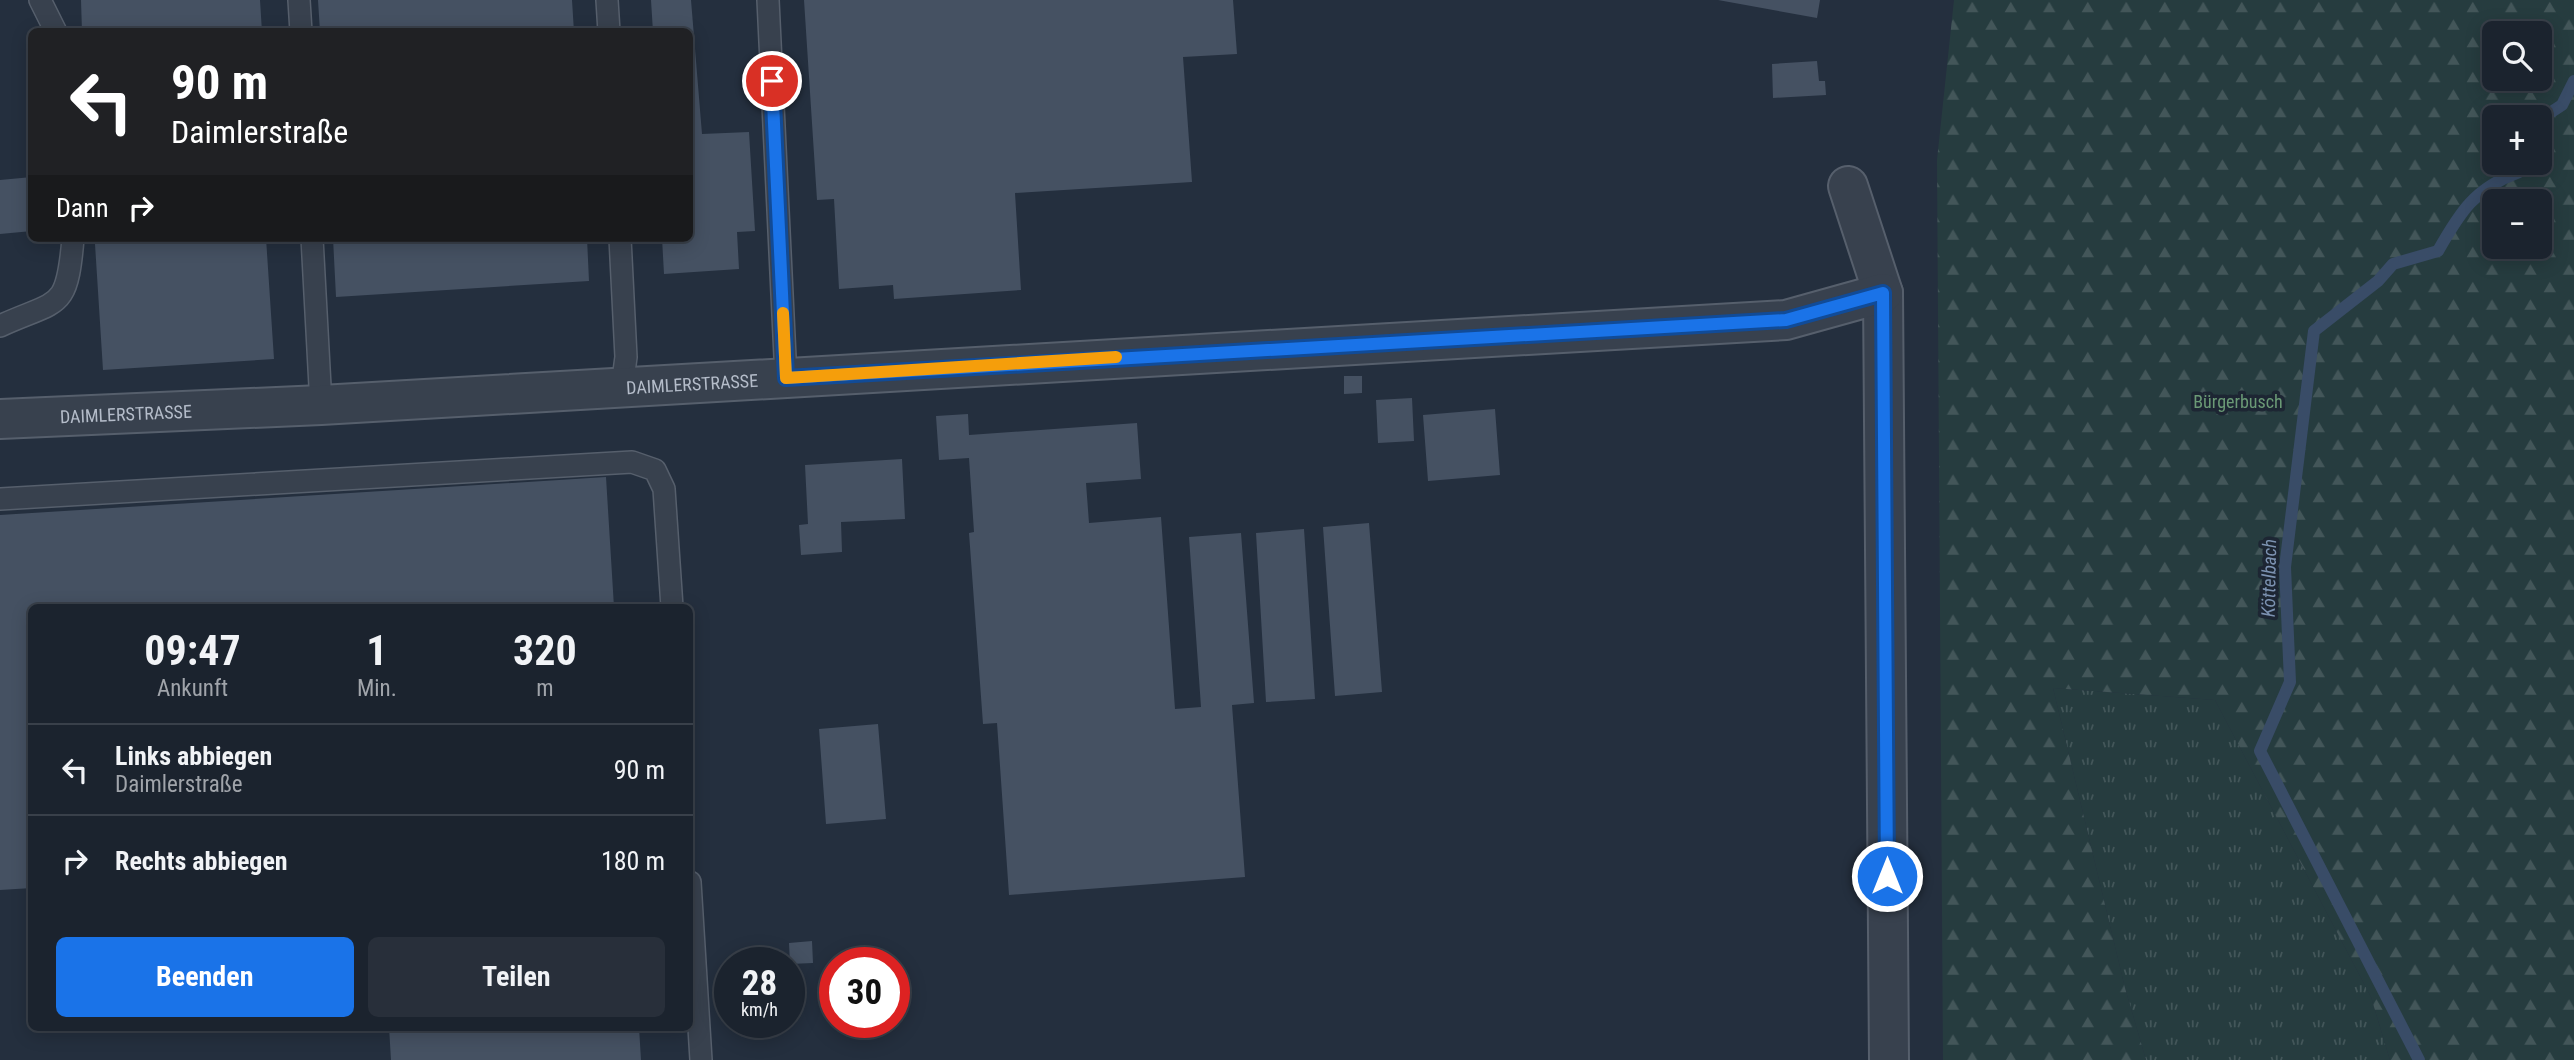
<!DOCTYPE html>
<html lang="de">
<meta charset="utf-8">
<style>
body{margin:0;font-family:"Roboto Condensed",sans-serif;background:#282f3a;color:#f1f3f6;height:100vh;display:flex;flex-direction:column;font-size:26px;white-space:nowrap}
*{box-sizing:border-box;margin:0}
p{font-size:23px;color:#a0a4aa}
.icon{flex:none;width:38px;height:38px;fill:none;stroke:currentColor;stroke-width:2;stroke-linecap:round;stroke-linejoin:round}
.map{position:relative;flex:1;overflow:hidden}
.drawer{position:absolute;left:28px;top:604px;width:665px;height:427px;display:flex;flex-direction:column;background:#1b232e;border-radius:10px;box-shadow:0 4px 18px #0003,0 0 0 2px #39404a}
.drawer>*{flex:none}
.top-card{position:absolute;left:28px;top:28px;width:665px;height:214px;border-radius:10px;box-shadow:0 4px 18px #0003,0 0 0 2px #39404a;background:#202124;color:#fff;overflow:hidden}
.fabs{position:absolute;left:2482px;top:21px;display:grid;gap:14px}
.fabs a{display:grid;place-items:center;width:70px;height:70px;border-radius:10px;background:#1b232e;box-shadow:0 4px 18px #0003,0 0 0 2px #39404a;font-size:35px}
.speed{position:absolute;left:714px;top:947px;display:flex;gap:14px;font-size:35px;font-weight:700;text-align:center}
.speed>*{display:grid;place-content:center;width:91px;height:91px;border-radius:50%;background:#1b232e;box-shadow:0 4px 18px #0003,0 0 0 2px #39404a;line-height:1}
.speed small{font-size:18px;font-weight:400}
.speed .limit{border:10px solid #d22;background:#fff;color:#111}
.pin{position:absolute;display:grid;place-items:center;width:60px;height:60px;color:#fff;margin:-30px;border:4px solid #fff;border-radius:50%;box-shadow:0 2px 7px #0007}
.me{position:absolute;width:77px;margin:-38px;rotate:0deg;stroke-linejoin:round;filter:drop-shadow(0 0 5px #0008)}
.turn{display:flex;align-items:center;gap:24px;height:147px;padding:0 28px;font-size:32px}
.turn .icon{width:91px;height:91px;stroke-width:2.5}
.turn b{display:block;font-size:49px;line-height:60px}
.then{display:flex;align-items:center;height:66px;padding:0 28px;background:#0003;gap:14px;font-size:26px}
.eta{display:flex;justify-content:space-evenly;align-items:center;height:119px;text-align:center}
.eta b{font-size:42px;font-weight:700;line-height:49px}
.action{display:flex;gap:14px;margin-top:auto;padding:14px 28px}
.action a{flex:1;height:80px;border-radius:10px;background:#1a73e8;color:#fff;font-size:28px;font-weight:700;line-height:80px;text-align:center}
.action a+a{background:#282f3a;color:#f1f3f6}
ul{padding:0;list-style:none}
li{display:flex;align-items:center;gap:21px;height:91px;padding:0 28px;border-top:2px solid #39404a}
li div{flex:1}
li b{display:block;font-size:26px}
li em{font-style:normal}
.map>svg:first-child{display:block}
</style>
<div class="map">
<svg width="2574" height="1060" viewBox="0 0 2574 1060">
<defs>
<pattern id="grass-tufts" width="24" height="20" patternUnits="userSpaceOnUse" patternTransform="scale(1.75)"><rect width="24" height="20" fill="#263c3f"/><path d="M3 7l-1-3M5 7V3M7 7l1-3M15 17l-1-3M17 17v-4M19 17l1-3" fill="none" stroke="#435659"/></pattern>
<pattern id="forest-firs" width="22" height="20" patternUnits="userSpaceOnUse" patternTransform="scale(1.75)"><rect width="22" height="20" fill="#263c3f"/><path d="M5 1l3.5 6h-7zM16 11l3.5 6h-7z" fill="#435659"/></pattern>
</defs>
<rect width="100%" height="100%" fill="#242f3e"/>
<path fill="url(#grass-tufts)" d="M 2053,688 L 2215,700 L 2371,997 L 2390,1060 L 2146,1060 L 2125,988 Z"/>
<path fill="url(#forest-firs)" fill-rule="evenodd" d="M 1954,0 L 2574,0 L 2574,1060 L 2390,1060 L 2371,997 L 2215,700 L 2053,688 L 2125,988 L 2146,1060 L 1943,1060 L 1937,160 ZM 2494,33 L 2539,33 L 2539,79 L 2494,79 ZM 2494,117 L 2539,117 L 2539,163 L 2494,163 ZM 2494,201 L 2539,201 L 2539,247 L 2494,247 Z"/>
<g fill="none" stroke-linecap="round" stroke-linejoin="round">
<path stroke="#394c67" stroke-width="12" d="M 2539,120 L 2562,105 L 2574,81
M 2419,1060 L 2260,751 L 2290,682 L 2285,567 L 2314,331 L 2378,281 L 2393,264 L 2438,251 C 2460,212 2475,188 2519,172 L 2521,163"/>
</g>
<path fill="#455162" d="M 81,0 L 260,0 L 262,32 L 82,32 Z
M 318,0 L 572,0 L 574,32 L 320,32 Z
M 651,0 L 691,0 L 702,134 L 749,132 L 755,231 L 737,232 L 739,269 L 664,274 L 662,238 L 690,238 L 690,32 L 653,32 Z
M 804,0 L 1233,0 L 1237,54 L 1183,57 L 1192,182 L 1015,193 L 1021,290 L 894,299 L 893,285 L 839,289 L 834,199 L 817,200 Z
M 1718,0 L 1820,0 L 1817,18 Z
M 1817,61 L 1819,81 L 1825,81 L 1826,95 L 1773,98 L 1772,64 Z
M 32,177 L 32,231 L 0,234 L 0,180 Z
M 185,238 L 266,238 L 274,359 L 103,370 L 95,244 Z
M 333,238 L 587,238 L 589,281 L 336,297 Z
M 1344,376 L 1362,376 L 1362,393 L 1344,394 Z
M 1412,398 L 1414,441 L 1378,443 L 1376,400 Z
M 1495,409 L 1500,475 L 1428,481 L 1423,415 Z
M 968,414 L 969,435 L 1137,423 L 1141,479 L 1086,483 L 1089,523 L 1161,517 L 1175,709 L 1201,707 L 1189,537 L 1241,533 L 1254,703 L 1232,705 L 1245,877 L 1009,895 L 997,723 L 983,724 L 969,533 L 974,532 L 969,458 L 939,460 L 936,416 Z
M 902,459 L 905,519 L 841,522 L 842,552 L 801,555 L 799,525 L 808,524 L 805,465 Z
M 606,477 L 614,607 L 32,607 L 32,888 L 0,890 L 0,515 Z
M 1369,523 L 1382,692 L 1335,696 L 1323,527 Z
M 1304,529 L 1315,699 L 1266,702 L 1256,533 Z
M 878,724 L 886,819 L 826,824 L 819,729 Z
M 812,941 L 813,963 L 790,964 L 789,943 Z
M 389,1027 L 639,1027 L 641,1060 L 391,1060 Z"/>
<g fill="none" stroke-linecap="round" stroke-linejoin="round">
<defs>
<path id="service" d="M 40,0 L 56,32
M 299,0 L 301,32
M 607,0 L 609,32
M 768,0 L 786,378
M 312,238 L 321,405
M 620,238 L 626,357 L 622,387
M 0,326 C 59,299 67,312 73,238
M 0,499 L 632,462 L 655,470 L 664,489 L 672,607
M 690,882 L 701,1060"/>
<g id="minor">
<path d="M 1848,186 L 1883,293 L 1889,1060"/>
<path id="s1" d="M 0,419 L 321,405 L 1786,320 L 1883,293"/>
</g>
</defs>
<use href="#service" stroke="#565f6c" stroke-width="24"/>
<use href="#minor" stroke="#565f6c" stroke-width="42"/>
<use href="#service" stroke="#38414e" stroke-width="21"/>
<use href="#minor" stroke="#38414e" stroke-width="38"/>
</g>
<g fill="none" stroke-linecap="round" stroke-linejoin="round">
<defs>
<path id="route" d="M 772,81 L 786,378 L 1786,320 L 1883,293 L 1887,876"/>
</defs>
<use href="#route" stroke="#114b97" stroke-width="18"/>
<use href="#route" stroke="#1a73e8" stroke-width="12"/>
<path stroke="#f59e0b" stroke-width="12" d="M 783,313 L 786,378 L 1116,357"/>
</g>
<g text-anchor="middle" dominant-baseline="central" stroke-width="7" stroke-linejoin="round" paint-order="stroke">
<g font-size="18" fill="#b4bcc9" stroke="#1d2633">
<text stroke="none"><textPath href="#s1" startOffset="693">DAIMLERSTRASSE</textPath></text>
<text stroke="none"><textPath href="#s1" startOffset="126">DAIMLERSTRASSE</textPath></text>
</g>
<g font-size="18" fill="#6b9a76" stroke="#1d2633">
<text x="2238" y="401">Bürgerbusch</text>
</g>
<g font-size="19" font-style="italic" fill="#7c92b1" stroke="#1d2633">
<text transform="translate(2269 578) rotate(-89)">Köttelbach</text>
</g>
</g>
</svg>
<div class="fabs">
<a><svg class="icon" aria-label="search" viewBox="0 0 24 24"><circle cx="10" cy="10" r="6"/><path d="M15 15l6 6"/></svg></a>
<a>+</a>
<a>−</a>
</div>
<div class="speed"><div>28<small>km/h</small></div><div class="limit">30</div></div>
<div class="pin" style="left:772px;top:81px;background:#d93025"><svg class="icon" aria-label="arrive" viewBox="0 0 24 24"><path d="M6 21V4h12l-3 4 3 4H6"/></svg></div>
<svg class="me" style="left:1887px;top:876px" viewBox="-20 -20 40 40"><circle r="17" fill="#1a73e8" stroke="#fff" stroke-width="3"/><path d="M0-11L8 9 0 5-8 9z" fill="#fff"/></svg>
<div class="top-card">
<div class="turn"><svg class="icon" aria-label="left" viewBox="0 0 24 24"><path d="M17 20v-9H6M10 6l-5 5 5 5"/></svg><div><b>90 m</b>Daimlerstraße</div></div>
<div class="then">Dann<svg class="icon" aria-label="right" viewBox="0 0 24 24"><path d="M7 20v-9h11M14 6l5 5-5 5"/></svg></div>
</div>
<section class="drawer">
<div class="eta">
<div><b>09:47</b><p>Ankunft</p></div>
<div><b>1</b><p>Min.</p></div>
<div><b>320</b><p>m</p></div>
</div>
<ul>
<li><svg class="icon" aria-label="left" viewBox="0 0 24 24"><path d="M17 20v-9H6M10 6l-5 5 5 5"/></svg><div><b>Links abbiegen</b><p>Daimlerstraße</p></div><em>90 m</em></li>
<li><svg class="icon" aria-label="right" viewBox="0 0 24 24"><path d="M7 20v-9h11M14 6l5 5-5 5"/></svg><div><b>Rechts abbiegen</b></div><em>180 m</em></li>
</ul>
<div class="action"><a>Beenden</a><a>Teilen</a></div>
</section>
</div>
